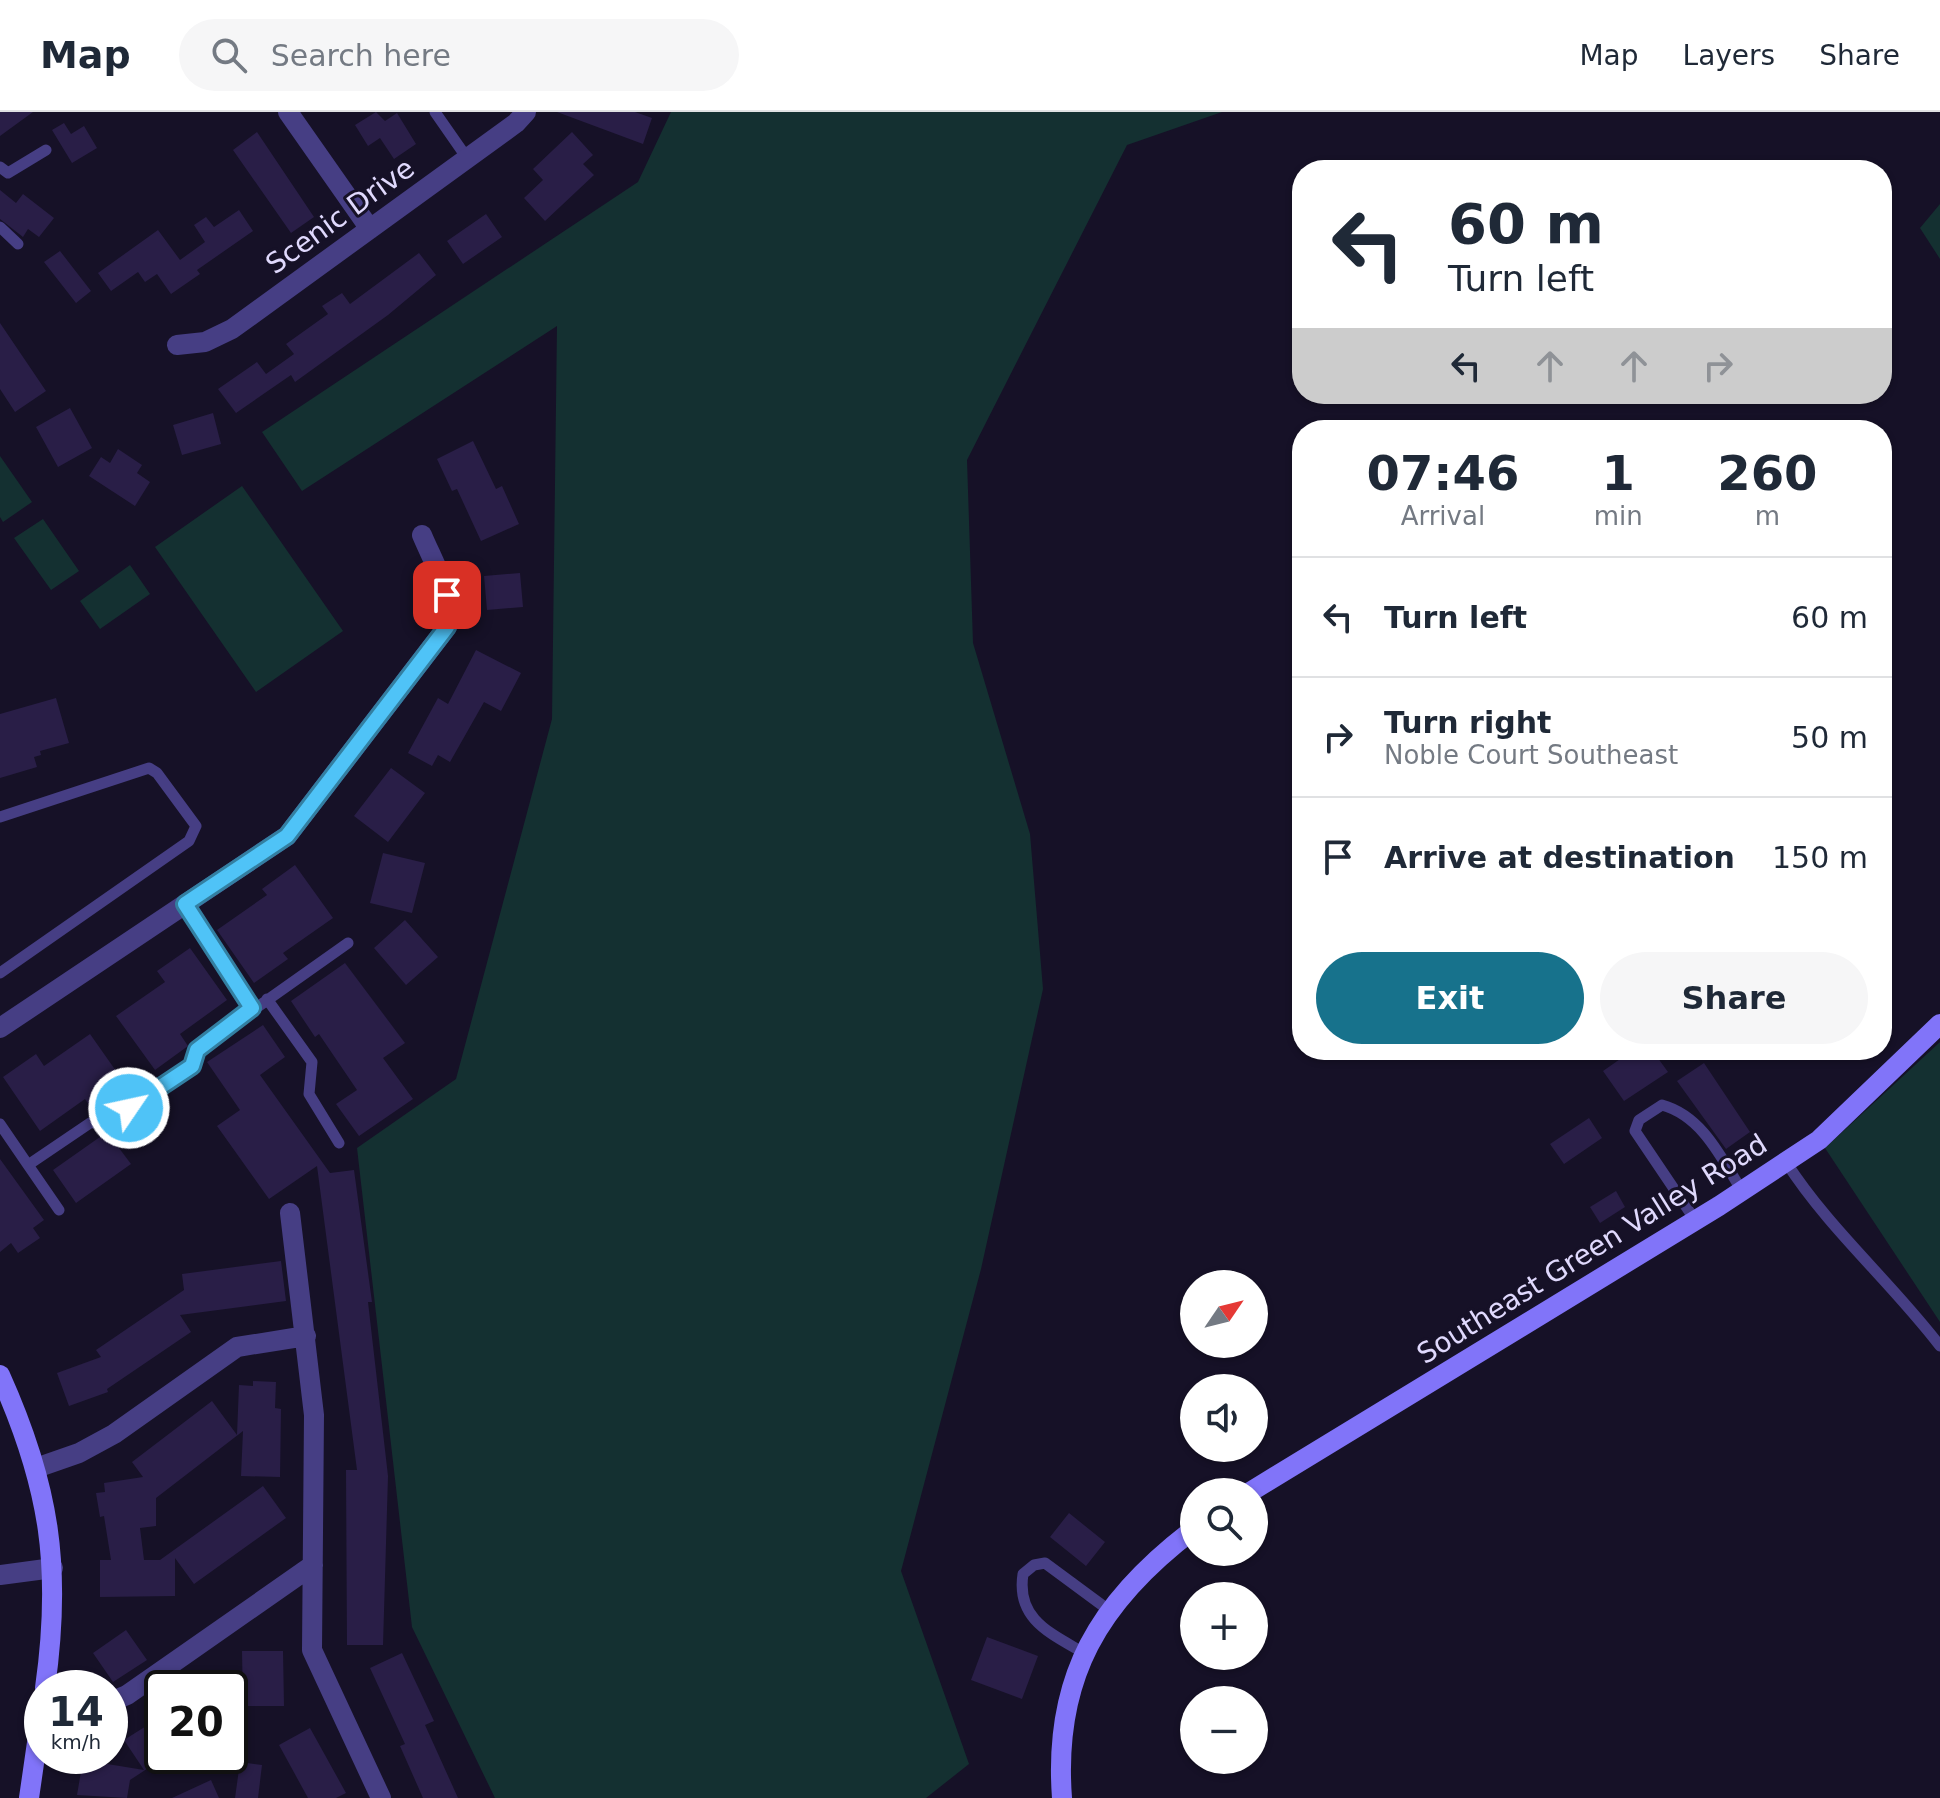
<!DOCTYPE html>
<meta charset="utf-8">
<style>
body{margin:0;font-family:"DejaVu Sans",sans-serif;background:#f6f6f7;color:#1f2937;height:100vh;display:flex;flex-direction:column;font-size:30px;white-space:nowrap}
*{box-sizing:border-box;margin:0}
p{font-size:26px;color:#747a83}
.icon{flex:none;width:44px;height:44px;fill:none;stroke:currentColor;stroke-width:2;stroke-linecap:round;stroke-linejoin:round}
.map{position:relative;flex:1;overflow:hidden}
.panel{position:absolute;left:1292px;top:308px;width:600px;height:640px;display:flex;flex-direction:column;background:#fff;border-radius:32px;box-shadow:0 2px 6px #0004}
.panel>*{flex:none}
.guide{position:absolute;left:1292px;top:48px;width:600px;height:244px;border-radius:32px;box-shadow:0 2px 6px #0004;background:#fff;color:#1f2937;overflow:hidden}
.needle{width:52px;rotate:55deg}
.controls{position:absolute;left:1180px;top:1158px;display:grid;gap:16px}
.controls a{display:grid;place-items:center;width:88px;height:88px;border-radius:50%;background:#fff;box-shadow:0 2px 6px #0004;font-size:40px}
.speed{position:absolute;left:24px;top:1558px;display:flex;gap:16px;font-size:40px;font-weight:700;text-align:center}
.speed>*{display:grid;place-content:center;width:104px;height:104px;border-radius:50%;background:#fff;box-shadow:0 2px 6px #0004;line-height:1}
.speed small{font-size:20px;font-weight:400}
.speed .limit{border:4px solid #111;border-radius:12px;background:#fff;color:#111}
.pin{position:absolute;display:grid;place-items:center;width:68px;height:68px;color:#fff;margin:-34px;border-radius:16px;box-shadow:0 4px 12px #0006}
.me{position:absolute;width:88px;margin:-44px;rotate:56deg;stroke-linejoin:round;filter:drop-shadow(0 0 6px #0008)}
.turn{display:flex;align-items:center;gap:28px;height:168px;padding:0 24px;font-size:36px}
.turn .icon{width:104px;height:104px;stroke-width:2.5}
.turn b{display:block;font-size:56px;line-height:68px}
.lanes{display:flex;align-items:center;height:76px;padding:0 24px;background:#0003;justify-content:center;gap:40px;direction:ltr}
.lanes .off{opacity:.35}
.eta{display:flex;justify-content:space-evenly;align-items:center;height:136px;text-align:center}
.eta b{font-size:48px;font-weight:700;line-height:56px}
.action{display:flex;gap:16px;margin-top:auto;padding:16px 24px}
.action a{flex:1;height:92px;border-radius:48px;background:#17728c;color:#fff;font-size:32px;font-weight:700;line-height:92px;text-align:center}
.action a+a{background:#f6f6f7;color:#1f2937}
ul{padding:0;list-style:none}
li{display:flex;align-items:center;gap:24px;height:120px;padding:0 24px;border-top:2px solid #e0e1e3}
li div{flex:1}
li b{display:block;font-size:30px}
li em{font-style:normal}
header{display:flex;align-items:center;gap:48px;box-sizing:border-box;height:112px;padding:0 40px;background:#fff;border-bottom:2px solid #e0e1e3}
header strong{font-size:38px}
nav{display:flex;gap:44px;margin-inline-start:auto;font-size:28px}
.search{width:560px;height:72px;background:#f6f6f7;display:flex;align-items:center;gap:20px;box-sizing:border-box;padding:0 28px;border-radius:44px;color:#747a83;font-size:30px}
.map>svg:first-child{display:block}
</style>
<header>
<strong>Map</strong>
<div class="search"><svg class="icon" aria-label="search" viewBox="0 0 24 24"><circle cx="10" cy="10" r="6"/><path d="M15 15l6 6"/></svg>Search here</div>
<nav><a>Map</a><a>Layers</a><a>Share</a></nav>
</header>
<div class="map">
<svg width="1940" height="1686" viewBox="0 0 1940 1686">
<rect width="100%" height="100%" fill="#161127"/>
<path fill="#143031" d="M 671,0 L 1222,0 L 1127,33 L 967,348 L 973,531 L 1030,722 L 1043,877 L 981,1157 L 901,1459 L 969,1652 L 926,1686 L 495,1686 L 412,1515 L 357,1036 L 456,967 L 552,607 L 557,214 L 302,379 L 262,320 L 638,70 Z
M 1940,92 L 1940,147 L 1920,116 Z
M 0,344 L 32,390 L 3,410 L 0,405 Z
M 242,374 L 343,519 L 256,580 L 155,435 Z
M 43,407 L 79,459 L 51,478 L 14,426 Z
M 130,453 L 150,482 L 100,517 L 80,489 Z
M 1940,930 L 1940,1210 L 1825,1036 Z"/>
<path fill="#291e47" d="M 0,0 L 33,0 L 0,24 Z
M 376,0 L 385,9 L 397,1 L 416,32 L 394,47 L 380,26 L 368,34 L 355,13 Z
M 557,0 L 635,0 L 652,6 L 643,32 Z
M 64,11 L 71,22 L 84,14 L 97,36 L 72,51 L 52,18 Z
M 257,20 L 314,105 L 291,121 L 233,38 Z
M 572,20 L 593,43 L 583,52 L 594,63 L 545,109 L 524,86 L 543,68 L 533,57 Z
M 0,78 L 16,91 L 23,82 L 54,106 L 39,125 L 28,117 L 23,125 L 0,107 Z
M 239,98 L 253,119 L 197,158 L 200,162 L 171,182 L 157,162 L 145,170 L 138,160 L 111,179 L 98,161 L 158,118 L 180,148 L 205,130 L 194,113 L 206,105 L 214,115 Z
M 486,102 L 502,125 L 463,152 L 447,129 Z
M 60,139 L 91,179 L 76,191 L 44,150 Z
M 419,141 L 436,163 L 388,203 L 295,270 L 291,263 L 236,301 L 218,277 L 257,250 L 266,262 L 294,242 L 286,232 L 328,202 L 322,194 L 342,181 L 350,192 Z
M 0,211 L 46,279 L 15,300 L 0,277 Z
M 70,296 L 92,336 L 58,355 L 36,315 Z
M 213,301 L 221,332 L 182,343 L 173,313 Z
M 473,329 L 496,377 L 502,374 L 519,412 L 481,429 L 457,377 L 452,379 L 437,347 Z
M 118,337 L 142,353 L 137,361 L 150,370 L 135,394 L 89,364 L 101,345 L 110,351 Z
M 520,461 L 523,495 L 487,498 L 484,464 Z
M 476,538 L 521,561 L 501,599 L 484,590 L 450,650 L 438,643 L 432,654 L 408,641 L 438,586 L 448,592 Z
M 56,586 L 69,631 L 40,639 L 41,643 L 34,645 L 37,655 L 0,666 L 0,602 Z
M 391,656 L 425,681 L 388,730 L 354,704 Z
M 383,741 L 425,751 L 412,801 L 370,791 Z
M 295,753 L 333,806 L 283,841 L 288,847 L 254,871 L 217,818 L 267,783 L 262,777 Z
M 405,808 L 438,845 L 406,873 L 374,836 Z
M 190,836 L 227,888 L 180,922 L 188,934 L 155,958 L 116,904 L 165,870 L 157,859 Z
M 345,851 L 405,931 L 383,946 L 413,987 L 359,1024 L 336,992 L 357,978 L 319,922 L 315,925 L 291,889 Z
M 263,913 L 285,945 L 260,963 L 330,1061 L 354,1058 L 372,1190 L 368,1190 L 388,1364 L 383,1533 L 347,1533 L 346,1358 L 357,1358 L 317,1054 L 269,1087 L 217,1014 L 240,998 L 207,950 Z
M 90,922 L 128,976 L 94,1000 L 85,987 L 40,1019 L 3,965 L 36,942 L 44,954 Z
M 1633,938 L 1652,938 L 1668,960 L 1624,989 L 1603,959 Z
M 1704,951 L 1750,1020 L 1726,1037 L 1677,969 Z
M 1589,1006 L 1602,1026 L 1564,1052 L 1550,1032 Z
M 107,1020 L 131,1052 L 76,1091 L 53,1058 Z
M 0,1047 L 44,1108 L 33,1116 L 40,1126 L 18,1141 L 11,1131 L 0,1140 Z
M 1616,1079 L 1625,1095 L 1600,1111 L 1590,1095 Z
M 281,1149 L 286,1189 L 180,1203 L 191,1220 L 107,1277 L 108,1280 L 69,1294 L 57,1261 L 101,1245 L 96,1238 L 184,1178 L 182,1162 Z
M 253,1269 L 276,1270 L 275,1296 L 281,1297 L 280,1365 L 241,1364 L 243,1319 L 156,1386 L 156,1414 L 140,1416 L 144,1448 L 160,1448 L 263,1374 L 286,1406 L 194,1472 L 175,1446 L 175,1484 L 100,1485 L 100,1448 L 111,1448 L 104,1404 L 100,1405 L 96,1381 L 105,1380 L 104,1371 L 143,1365 L 132,1350 L 212,1289 L 237,1323 L 239,1273 L 253,1274 Z
M 1069,1401 L 1105,1430 L 1086,1454 L 1050,1425 Z
M 126,1518 L 147,1548 L 113,1570 L 93,1541 Z
M 987,1525 L 1038,1544 L 1022,1587 L 971,1568 Z
M 242,1539 L 283,1539 L 284,1594 L 243,1594 Z
M 402,1541 L 434,1609 L 425,1613 L 458,1686 L 423,1686 L 400,1634 L 405,1632 L 370,1556 Z
M 162,1604 L 162,1647 L 130,1668 L 127,1686 L 77,1683 L 83,1648 L 144,1658 L 124,1628 Z
M 310,1616 L 346,1681 L 336,1686 L 308,1686 L 279,1633 Z
M 240,1650 L 262,1653 L 258,1686 L 235,1686 Z
M 211,1668 L 219,1686 L 172,1686 Z"/>
<g fill="none" stroke-linecap="round" stroke-linejoin="round">
<path stroke="#463e84" stroke-width="11" d="M 435,0 L 467,46
M 0,55 L 8,61 L 46,38
M 0,115 L 18,132
M 0,705 L 149,656 L 157,661 L 196,714 L 189,729 L 0,861
M 185,792 L 252,896
M 267,887 L 312,950 L 309,982 L 339,1031
M 0,1012 L 28,1053
M 1786,1050 C 1829,1117 1892,1171 1940,1234
M 59,1098 L 28,1053 L 90,1011 L 108,1010 L 192,954 L 197,938 L 348,831
M 1695,1108 L 1635,1019 L 1639,1008 L 1662,993 C 1702,1004 1721,1045 1742,1079
M 1084,1541 C 1050,1521 1016,1507 1023,1462 L 1034,1453 L 1045,1451 L 1110,1499"/>
<path stroke="#463e84" stroke-width="20" d="M 288,0 L 370,117
M 177,233 L 205,230 L 232,217 L 516,11 L 526,0
M 0,916 L 287,724 L 447,515 C 454,483 434,452 422,423
M 290,1101 L 314,1303 L 312,1538 L 381,1686
M 36,1356 L 79,1341 L 114,1322 L 237,1235 L 306,1224
M 0,1463 L 53,1456
M 110,1590 L 127,1583 L 313,1453"/>
<path stroke="#8174f9" stroke-width="20" d="M 0,1263 C 50,1374 62,1456 45,1576
M 1250,1380 L 1719,1094 L 1819,1028 L 1940,912
M 29,1686 L 42,1596
M 1062,1686 C 1053,1565 1099,1489 1194,1417"/>
</g>
<g fill="none" stroke-linecap="round" stroke-linejoin="round">
<defs>
<path id="route" d="M 129,996 L 192,954 L 197,938 L 252,896 L 185,792 L 287,724 L 447,515 L 450,501 L 447,483"/>
</defs>
<use href="#route" stroke="#337fa1" stroke-width="20"/>
<use href="#route" stroke="#4fc3f7" stroke-width="14"/>
</g>
<g text-anchor="middle" dominant-baseline="central" stroke-width="6" stroke-linejoin="round" paint-order="stroke">
<g font-size="28" fill="#e0d9fd" stroke="#161127">
<text transform="translate(340 104) rotate(-36)">Scenic Drive</text>
<text transform="translate(1592 1137) rotate(-32)">Southeast Green Valley Road</text>
</g>
</g>
</svg>
<div class="controls">
<a><svg class="needle" viewBox="-14 -14 28 28"><path d="M0-13l5 13h-10z" fill="#e53935"/><path d="M0 13l5-13h-10z" fill="#747a83"/></svg></a>
<a><svg class="icon" aria-label="sound" viewBox="0 0 24 24"><path d="M4 9h4l5-4v14l-5-4H4zM17 9q2 3 0 6"/></svg></a>
<a><svg class="icon" aria-label="search" viewBox="0 0 24 24"><circle cx="10" cy="10" r="6"/><path d="M15 15l6 6"/></svg></a>
<a>+</a>
<a>−</a>
</div>
<div class="speed"><div>14<small>km/h</small></div><div class="limit">20</div></div>
<div class="pin" style="left:447px;top:483px;background:#d93025"><svg class="icon" aria-label="arrive" viewBox="0 0 24 24"><path d="M6 21V4h12l-3 4 3 4H6"/></svg></div>
<svg class="me" style="left:129px;top:996px" viewBox="-20 -20 40 40"><circle r="17" fill="#4fc3f7" stroke="#fff" stroke-width="3"/><path d="M0-11L8 9 0 5-8 9z" fill="#fff"/></svg>
<div class="guide">
<div class="turn"><svg class="icon" aria-label="left" viewBox="0 0 24 24"><path d="M17 20v-9H6M10 6l-5 5 5 5"/></svg><div><b>60 m</b>Turn left</div></div>
<div class="lanes"><svg class="icon" aria-label="left" viewBox="0 0 24 24"><path d="M17 20v-9H6M10 6l-5 5 5 5"/></svg><svg class="icon off" aria-label="ahead" viewBox="0 0 24 24"><path d="M12 20V5M6 11l6-6 6 6"/></svg><svg class="icon off" aria-label="ahead" viewBox="0 0 24 24"><path d="M12 20V5M6 11l6-6 6 6"/></svg><svg class="icon off" aria-label="right" viewBox="0 0 24 24"><path d="M7 20v-9h11M14 6l5 5-5 5"/></svg></div>
</div>
<section class="panel">
<div class="eta">
<div><b>07:46</b><p>Arrival</p></div>
<div><b>1</b><p>min</p></div>
<div><b>260</b><p>m</p></div>
</div>
<ul>
<li><svg class="icon" aria-label="left" viewBox="0 0 24 24"><path d="M17 20v-9H6M10 6l-5 5 5 5"/></svg><div><b>Turn left</b></div><em>60 m</em></li>
<li><svg class="icon" aria-label="right" viewBox="0 0 24 24"><path d="M7 20v-9h11M14 6l5 5-5 5"/></svg><div><b>Turn right</b><p>Noble Court Southeast</p></div><em>50 m</em></li>
<li><svg class="icon" aria-label="arrive" viewBox="0 0 24 24"><path d="M6 21V4h12l-3 4 3 4H6"/></svg><div><b>Arrive at destination</b></div><em>150 m</em></li>
</ul>
<div class="action"><a>Exit</a><a>Share</a></div>
</section>
</div>
